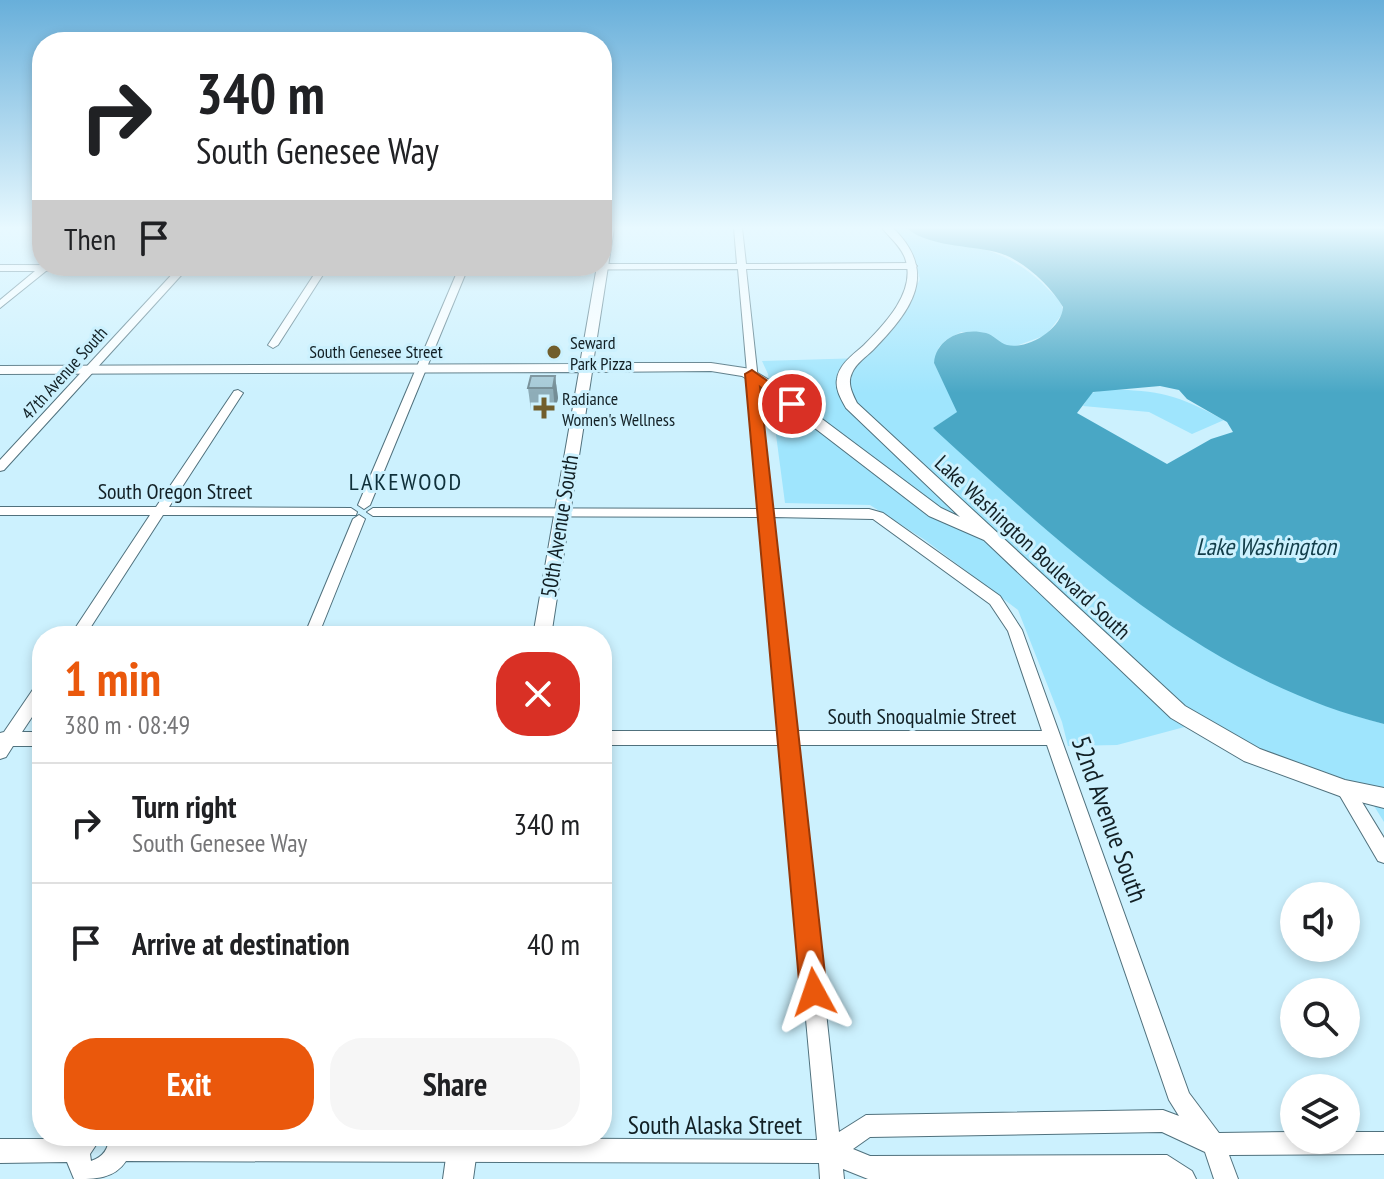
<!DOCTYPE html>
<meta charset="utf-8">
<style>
body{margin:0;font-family:"PT Sans Narrow",sans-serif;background:#f6f6f6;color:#202124;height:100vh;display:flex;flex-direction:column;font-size:30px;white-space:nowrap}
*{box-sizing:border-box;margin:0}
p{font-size:26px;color:#757577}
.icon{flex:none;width:44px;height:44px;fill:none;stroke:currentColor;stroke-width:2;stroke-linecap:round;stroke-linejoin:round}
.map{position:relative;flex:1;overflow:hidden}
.sheet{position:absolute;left:32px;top:626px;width:580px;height:520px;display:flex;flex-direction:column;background:#fff;border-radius:32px;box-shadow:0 4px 12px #0003}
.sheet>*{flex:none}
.top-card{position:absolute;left:32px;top:32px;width:580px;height:244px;border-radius:32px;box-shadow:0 4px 12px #0003;background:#fff;color:#202124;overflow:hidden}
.controls{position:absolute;left:1280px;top:882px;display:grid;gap:16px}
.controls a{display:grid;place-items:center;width:80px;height:80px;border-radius:50%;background:#fff;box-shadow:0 4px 12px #0003;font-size:40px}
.pin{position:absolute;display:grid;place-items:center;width:68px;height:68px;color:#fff;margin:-34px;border:4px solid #fff;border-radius:50%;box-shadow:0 2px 8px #0007}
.me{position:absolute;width:88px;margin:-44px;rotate:355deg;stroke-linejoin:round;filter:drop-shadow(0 0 6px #0008)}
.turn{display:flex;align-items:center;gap:28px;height:168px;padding:0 32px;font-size:36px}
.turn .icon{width:104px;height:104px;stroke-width:2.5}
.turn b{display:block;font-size:56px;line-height:68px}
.then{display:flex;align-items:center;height:76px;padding:0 32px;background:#0003;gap:16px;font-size:30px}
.round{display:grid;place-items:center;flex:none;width:84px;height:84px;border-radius:32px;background:#f6f6f6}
.overview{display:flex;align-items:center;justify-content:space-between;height:136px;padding:0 32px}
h1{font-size:48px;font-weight:600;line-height:60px;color:#ea580c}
.button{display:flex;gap:16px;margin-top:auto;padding:16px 32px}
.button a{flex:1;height:92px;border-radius:32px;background:#ea580c;color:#fff;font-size:32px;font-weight:600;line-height:92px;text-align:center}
.button a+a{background:#f6f6f6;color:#202124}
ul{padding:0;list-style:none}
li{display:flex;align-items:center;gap:24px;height:120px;padding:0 32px;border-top:2px solid #e0e0e0}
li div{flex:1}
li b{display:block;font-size:30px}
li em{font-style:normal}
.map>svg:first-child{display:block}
</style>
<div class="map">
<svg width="1384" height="1179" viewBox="0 0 1384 1179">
<rect width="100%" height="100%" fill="#ccf1fe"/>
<path fill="#9fe5fd" d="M 892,228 L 906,228 L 914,233 C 971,247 1008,246 1051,292 C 1058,299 1063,302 1063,313 L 1046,335 L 1016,346 L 1103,382 L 1002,344 L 985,333 L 961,332 L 946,340 L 939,347 L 934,363 L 958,412 L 933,428 L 1242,666 C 1288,691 1333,711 1384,724 L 1384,822 L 1361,785 L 1251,746 L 1207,721 L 1117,745 L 1068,746 L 1062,722 L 1018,610 L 925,540 L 870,505 L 785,503 L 768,374 L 762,361 L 863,358 L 900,320 L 920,279 L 911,250 Z
M 1107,389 C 1161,391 1176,394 1224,420 L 1192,434 L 1149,412 L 1083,406 L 1091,393 Z"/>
<path fill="#49a7c5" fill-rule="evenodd" d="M 906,228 L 1384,228 L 1384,724 C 1205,680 1065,549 933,428 L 957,412 L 934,363 C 936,338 963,327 986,333 C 994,335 999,343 1007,345 C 1028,350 1062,329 1063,307 C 1050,285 1021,258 996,252 C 967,245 930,247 906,228 ZM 1160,386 L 1179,390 L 1187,399 L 1227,422 L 1233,432 L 1211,439 L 1167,464 L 1077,413 L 1093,392 Z"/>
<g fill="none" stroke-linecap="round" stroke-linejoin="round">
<defs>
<path id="street" d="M 734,228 L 742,228 L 746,264 L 913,263 L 917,266 L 913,269 L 746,269 L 772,509 L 869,509 L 883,513 L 1000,596 L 1022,630 L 1189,1093 L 1219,1133 L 1294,1132 L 1294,1140 L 1346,1140 L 1346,1132 L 1384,1132 L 1384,1154 L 1229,1155 L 1238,1179 L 1214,1179 L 1205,1152 L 1162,1132 L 870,1137 L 853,1149 L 870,1156 L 1167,1155 L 1192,1171 L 1196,1179 L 868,1179 L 843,1169 L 844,1179 L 820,1179 L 819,1163 L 126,1161 C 114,1179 96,1179 74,1179 L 67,1162 L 0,1163 L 0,1139 L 74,1139 L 76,1136 L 102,1136 L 90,1154 L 91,1161 C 103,1157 109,1149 109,1136 L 817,1140 L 781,745 L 602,745 L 602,731 L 780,731 L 760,517 L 373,516 L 367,512 L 373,508 L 759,509 L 738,269 L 467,270 L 370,505 L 364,509 L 358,505 L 458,270 L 326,270 L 278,345 L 273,348 L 268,345 L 317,270 L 186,270 L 4,470 L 0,471 L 0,460 L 176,270 L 46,271 L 0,308 L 0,300 L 35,271 L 0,271 L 0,265 L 602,266 L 602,264 L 737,264 ZM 773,517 L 873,519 L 990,604 L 1008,631 L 1042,731 L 796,731 ZM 797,745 L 1047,745 L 1169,1100 L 1179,1116 L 1163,1110 L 866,1115 L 839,1132 Z
M 238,390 L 243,393 L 169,507 L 351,508 L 357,512 L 356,515 L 163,515 L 85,636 L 70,636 L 150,515 L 0,515 L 0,507 L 156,507 L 234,391 Z
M 359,515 L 365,519 L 318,636 L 304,636 L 353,519 Z
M 42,683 L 42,702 L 22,732 L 42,732 L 42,746 L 13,746 L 6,757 L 0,759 L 0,733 L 4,732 L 36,685 Z
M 1345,782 L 1351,784 L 1384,838 L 1384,863 L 1378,861 L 1336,789 L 1339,784 Z"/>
<path id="secondary" d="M 604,228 L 614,228 L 593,363 L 711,363 L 751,369 L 774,383 L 941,508 L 960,517 L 846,408 C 841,399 835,389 837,379 C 839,364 854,354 864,345 C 885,324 917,291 905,258 C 900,245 890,238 882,228 L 893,228 C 939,273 912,310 873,350 C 866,357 856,363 852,373 C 847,383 852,393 857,403 L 1185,706 L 1260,749 L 1345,780 L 1384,788 L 1384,808 L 1345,798 L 1244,761 L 1171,718 L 984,540 L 929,516 L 764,389 L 742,376 L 711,371 L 592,372 L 551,636 L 533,636 L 579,372 L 0,374 L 0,366 L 580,364 L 597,266 L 602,266 Z
M 449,1136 L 479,1136 L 473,1179 L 443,1179 Z"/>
</defs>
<use href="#street" stroke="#50717d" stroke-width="2"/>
<use href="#secondary" stroke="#50717d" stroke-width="2"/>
<use href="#street" fill="#fff" fill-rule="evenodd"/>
<use href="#secondary" fill="#fff" fill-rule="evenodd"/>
</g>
<path fill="#8eadb8" d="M 555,376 L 558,398 L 555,411 L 531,411 L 528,388 Z"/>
<path fill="#748d96" d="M 555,376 L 558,398 L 555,411 L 553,388 Z"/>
<path fill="#a5c9d6" stroke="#748d96" stroke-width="2" d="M 531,376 L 555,376 L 553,388 L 528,388 Z"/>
<linearGradient id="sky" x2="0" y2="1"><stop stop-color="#68afda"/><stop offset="0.58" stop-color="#e8f9ff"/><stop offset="1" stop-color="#e8f9ff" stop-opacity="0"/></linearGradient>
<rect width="1384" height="393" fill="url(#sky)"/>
<path fill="#ea580c" stroke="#983908" stroke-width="2" d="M 752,370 L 800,404 L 792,408 L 787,407 L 760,387 L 827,992 L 823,1001 L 814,1005 L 804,1001 L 800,992 L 745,374 Z"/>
<g fill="#715e2c" stroke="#ccf1fe" stroke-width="3">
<circle cx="554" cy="352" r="8"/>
<path d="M540 396h8v8h8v8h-8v8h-8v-8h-8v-8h8z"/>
</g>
<g text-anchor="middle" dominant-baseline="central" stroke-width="6" stroke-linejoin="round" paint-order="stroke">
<g font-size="18" fill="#122025" stroke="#ccf1fe" text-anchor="start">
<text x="570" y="342">Seward<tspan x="570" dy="21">Park Pizza</tspan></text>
<text x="562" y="398">Radiance<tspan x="562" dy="21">Women's Wellness</tspan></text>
</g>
<g font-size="18" fill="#122025" stroke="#ccf1fe">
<text x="376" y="351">South Genesee Street</text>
<text transform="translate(64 373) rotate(-48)">47th Avenue South</text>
</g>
<g font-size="22" fill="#122025" stroke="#ccf1fe">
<text x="175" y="491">South Oregon Street</text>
<text transform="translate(559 526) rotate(-81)">50th Avenue South</text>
<text transform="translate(1033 547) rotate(43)">Lake Washington Boulevard South</text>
<text x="922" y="716">South Snoqualmie Street</text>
</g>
<g font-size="24" letter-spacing="2" fill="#0f303a" stroke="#ccf1fe">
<text x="406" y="481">LAKEWOOD</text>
</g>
<g font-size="24" font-style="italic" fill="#123d49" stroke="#ccf1fe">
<text x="1266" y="546">Lake Washington</text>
</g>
<g font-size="26" fill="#122025" stroke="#ccf1fe">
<text transform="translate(1110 819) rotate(70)">52nd Avenue South</text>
<text x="715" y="1124">South Alaska Street</text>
</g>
</g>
</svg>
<div class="controls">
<a><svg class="icon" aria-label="sound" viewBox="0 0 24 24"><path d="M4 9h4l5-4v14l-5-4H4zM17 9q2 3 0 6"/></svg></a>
<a><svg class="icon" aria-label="search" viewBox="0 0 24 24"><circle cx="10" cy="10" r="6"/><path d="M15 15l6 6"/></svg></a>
<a><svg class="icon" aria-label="layers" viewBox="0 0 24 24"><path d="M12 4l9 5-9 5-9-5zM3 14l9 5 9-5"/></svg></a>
</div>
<div class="pin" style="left:792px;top:404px;background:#d93025"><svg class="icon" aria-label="arrive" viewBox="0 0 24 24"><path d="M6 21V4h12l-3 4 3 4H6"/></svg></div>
<svg class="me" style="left:814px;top:992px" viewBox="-20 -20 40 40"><path d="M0-17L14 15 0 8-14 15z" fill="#ea580c" stroke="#fff" stroke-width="4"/></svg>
<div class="top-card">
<div class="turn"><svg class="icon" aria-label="right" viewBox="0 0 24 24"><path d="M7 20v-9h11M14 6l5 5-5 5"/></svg><div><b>340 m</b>South Genesee Way</div></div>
<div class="then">Then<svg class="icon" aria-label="arrive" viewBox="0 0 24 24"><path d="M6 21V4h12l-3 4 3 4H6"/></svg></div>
</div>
<section class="sheet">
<div class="overview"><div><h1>1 min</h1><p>380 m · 08:49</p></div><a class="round" style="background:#d93025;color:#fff"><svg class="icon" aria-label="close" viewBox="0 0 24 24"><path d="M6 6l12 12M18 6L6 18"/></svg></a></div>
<ul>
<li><svg class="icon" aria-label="right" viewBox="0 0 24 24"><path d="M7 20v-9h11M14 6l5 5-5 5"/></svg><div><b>Turn right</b><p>South Genesee Way</p></div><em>340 m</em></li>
<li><svg class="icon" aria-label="arrive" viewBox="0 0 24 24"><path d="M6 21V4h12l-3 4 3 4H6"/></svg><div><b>Arrive at destination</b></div><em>40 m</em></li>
</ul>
<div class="button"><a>Exit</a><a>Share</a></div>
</section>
</div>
